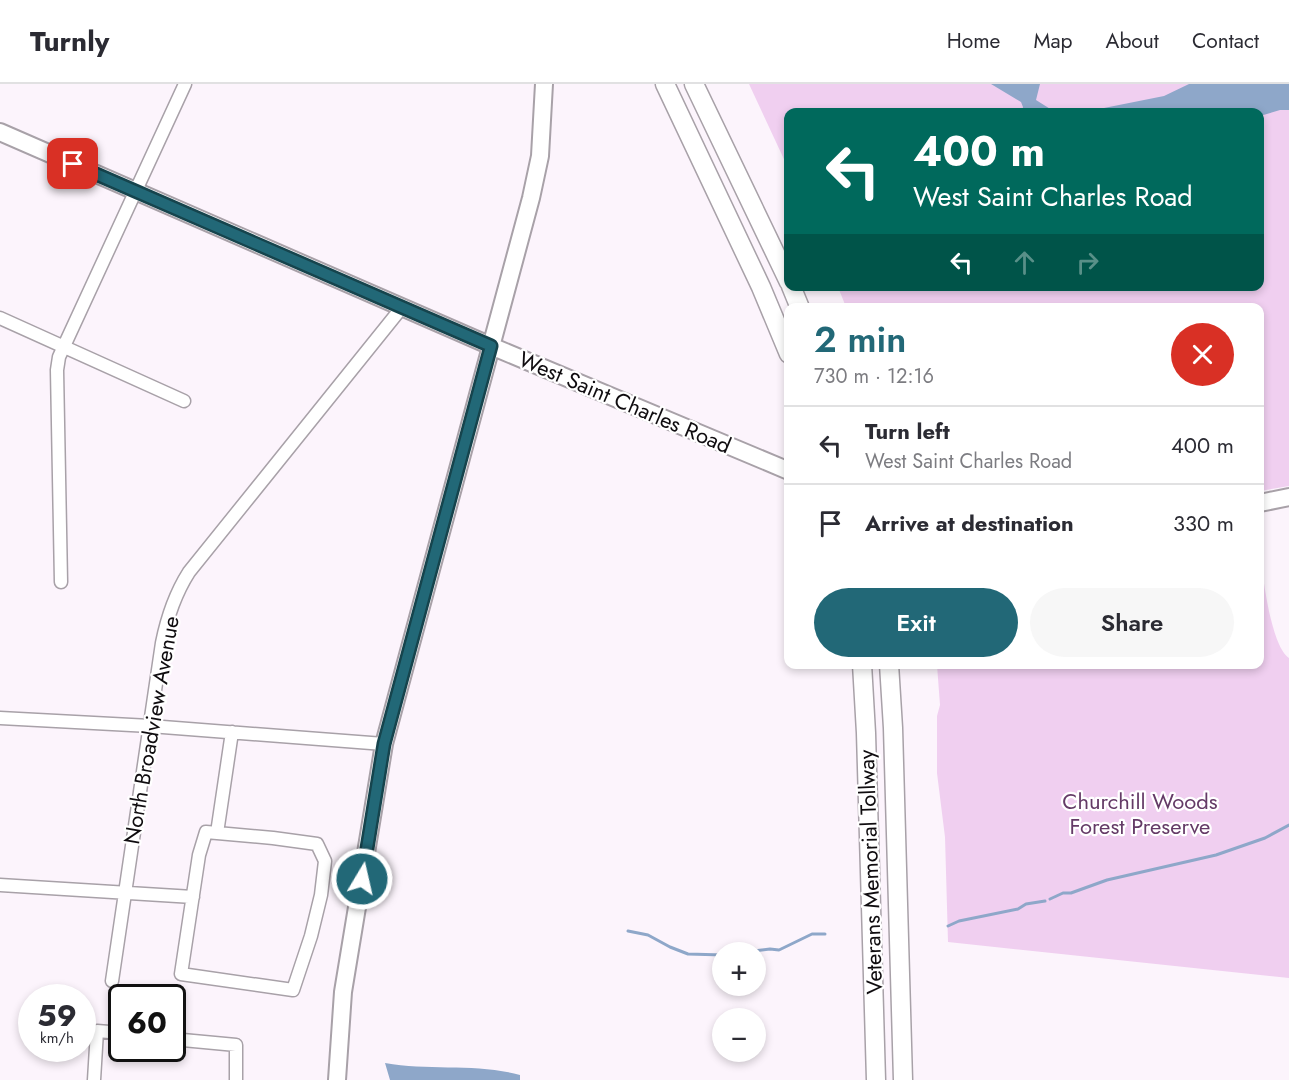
<!DOCTYPE html>
<meta charset="utf-8">
<style>
body{margin:0;font-family:Jost,sans-serif;background:#f7f7f7;color:#2b2b33;height:100vh;display:flex;flex-direction:column;font-size:22px;white-space:nowrap}
*{box-sizing:border-box;margin:0}
p{font-size:20px;color:#7c7c81}
.icon{flex:none;width:33px;height:33px;fill:none;stroke:currentColor;stroke-width:2;stroke-linecap:round;stroke-linejoin:round}
.map{position:relative;flex:1;overflow:hidden}
.details{position:absolute;left:784px;top:219px;width:480px;height:366px;display:flex;flex-direction:column;background:#fff;border-radius:12px;box-shadow:0 3px 9px #0003}
.details>*{flex:none}
.guide{position:absolute;left:784px;top:24px;width:480px;height:183px;border-radius:12px;box-shadow:0 3px 9px #0003;background:#00695c;color:#fff;overflow:hidden}
.controls{position:absolute;left:712px;top:858px;display:grid;gap:12px}
.controls a{display:grid;place-items:center;width:54px;height:54px;border-radius:50%;background:#fff;box-shadow:0 3px 9px #0003;font-size:30px}
.speed{position:absolute;left:18px;top:900px;display:flex;gap:12px;font-size:30px;font-weight:700;text-align:center}
.speed>*{display:grid;place-content:center;width:78px;height:78px;border-radius:50%;background:#fff;box-shadow:0 3px 9px #0003;line-height:1}
.speed small{font-size:15px;font-weight:400}
.speed .limit{border:3px solid #111;border-radius:9px;background:#fff;color:#111}
.pin{position:absolute;display:grid;place-items:center;width:51px;height:51px;color:#fff;margin:-26px;border-radius:12px;box-shadow:0 3px 9px #0006}
.me{position:absolute;width:66px;margin:-33px;rotate:9deg;stroke-linejoin:round;filter:drop-shadow(0 0 4px #0008)}
.turn{display:flex;align-items:center;gap:21px;height:126px;padding:0 30px;font-size:27px}
.turn .icon{width:78px;height:78px;stroke-width:2.5}
.turn b{display:block;font-size:42px;line-height:51px}
.lanes{display:flex;align-items:center;height:57px;padding:0 30px;background:#0003;justify-content:center;gap:30px;direction:ltr}
.lanes .off{opacity:.35}
.round{display:grid;place-items:center;flex:none;width:63px;height:63px;border-radius:32px;background:#f7f7f7}
.head{display:flex;align-items:center;justify-content:space-between;height:102px;padding:0 30px}
h1{font-size:36px;font-weight:600;line-height:45px;color:#226877}
.cta{display:flex;gap:12px;margin-top:auto;padding:12px 30px}
.cta a{flex:1;height:69px;border-radius:36px;background:#226877;color:#fff;font-size:24px;font-weight:600;line-height:69px;text-align:center}
.cta a+a{background:#f7f7f7;color:#2b2b33}
ul{padding:0;list-style:none}
li{display:flex;align-items:center;gap:18px;height:78px;padding:0 30px;border-top:2px solid #e1e1e2}
li div{flex:1}
li b{display:block;font-size:22px}
li em{font-style:normal}
header{display:flex;align-items:center;gap:36px;box-sizing:border-box;height:84px;padding:0 30px;background:#fff;border-bottom:2px solid #e1e1e2}
header strong{font-size:28px}
nav{display:flex;gap:33px;margin-inline-start:auto;font-size:21px}
.map>svg:first-child{display:block}
</style>
<header>
<strong>Turnly</strong>
<nav><a>Home</a><a>Map</a><a>About</a><a>Contact</a></nav>
</header>
<div class="map">
<svg width="1289" height="996" viewBox="0 0 1289 996">
<rect width="100%" height="100%" fill="#fcf4fc"/>
<path fill="#f0cff0" d="M 749,0 L 1289,0 L 1289,402 L 1260,407 L 1260,224 L 846,223 L 838,203 L 1260,202 L 1260,28 L 789,28 L 789,86 Z
M 1260,474 C 1264,496 1271,562 1289,574 L 1289,894 L 948,858 L 945,753 L 937,689 L 937,632 L 940,621 L 937,581 L 1260,580 Z"/>
<path fill="#8ea7c9" d="M 991,0 L 1040,0 L 1036,16 L 1055,28 L 1022,28 L 1023,23 L 1021,18 Z
M 1189,0 L 1289,0 L 1289,26 L 1280,26 L 1260,32 L 1260,28 L 1084,28 L 1164,12 Z
M 385,979 C 430,987 477,979 520,991 L 520,996 L 390,996 Z"/>
<g fill="none" stroke-linecap="round" stroke-linejoin="round">
<path stroke="#8ea7c9" stroke-width="3" d="M 1050,815 L 1063,809 L 1071,809 L 1107,796 L 1216,771 L 1265,754 L 1289,741
M 948,842 L 959,837 L 1018,825 L 1026,820 L 1045,817
M 628,847 L 648,851 L 670,863 L 688,870 L 723,871
M 745,868 L 770,865 L 779,866 L 812,850 L 825,850"/>
<defs>
<path id="minor" d="M 0,234 L 184,317
M 61,498 L 57,286 L 59,273 L 185,0
M 0,634 L 150,642 L 384,660
M 206,748 L 273,754 L 317,760 L 325,777 L 321,811 L 311,852 L 293,906 L 181,890 L 199,771 Z
M 217,749 L 232,648
M 0,801 L 193,813
M 112,897 L 162,559 C 167,534 175,510 189,488 L 403,222
M 172,955 L 236,961 L 236,996
M 94,996 L 97,947 L 122,949"/>
<path id="major" d="M 0,48 L 491,262 L 789,387
M 1260,419 L 1289,413
M 337,996 L 343,908 L 384,660 L 531,114 L 540,72 L 544,0"/>
<path id="highway" d="M 665,0 L 761,203 L 789,270
M 694,0 L 789,198
M 791,202 L 800,224
M 862,580 L 866,649 L 876,996
M 889,580 L 893,644 L 903,996"/>
</defs>
<use href="#minor" stroke="#a8a1a8" stroke-width="15"/>
<use href="#major" stroke="#a8a1a8" stroke-width="20"/>
<use href="#highway" stroke="#a8a1a8" stroke-width="21"/>
<use href="#minor" stroke="#fff" stroke-width="12"/>
<use href="#major" stroke="#fff" stroke-width="16"/>
<use href="#highway" stroke="#fff" stroke-width="18"/>
</g>
<g fill="none" stroke-linecap="round" stroke-linejoin="round">
<defs>
<path id="route" d="M 73,80 L 491,262 L 384,660 L 362,795"/>
</defs>
<use href="#route" stroke="#16444d" stroke-width="15"/>
<use href="#route" stroke="#226877" stroke-width="10"/>
</g>
<g text-anchor="middle" dominant-baseline="central" stroke-width="4.5" stroke-linejoin="round" paint-order="stroke">
<g font-size="22" fill="#0f0c0f" stroke="#fff">
<text transform="translate(625 318) rotate(23)">West Saint Charles Road</text>
<text transform="translate(151 646) rotate(-80)">North Broadview Avenue</text>
<text transform="translate(870 788) rotate(-92)">Veterans Memorial Tollway</text>
</g>
<g font-size="22" fill="#643a66" stroke="#fff">
<text x="1140" y="717">Churchill Woods<tspan x="1140" dy="25">Forest Preserve</tspan></text>
</g>
</g>
</svg>
<div class="controls">
<a>+</a>
<a>−</a>
</div>
<div class="speed"><div>59<small>km/h</small></div><div class="limit">60</div></div>
<div class="pin" style="left:73px;top:80px;background:#d93025"><svg class="icon" aria-label="arrive" viewBox="0 0 24 24"><path d="M6 21V4h12l-3 4 3 4H6"/></svg></div>
<svg class="me" style="left:362px;top:795px" viewBox="-20 -20 40 40"><circle r="17" fill="#226877" stroke="#fff" stroke-width="3"/><path d="M0-11L8 9 0 5-8 9z" fill="#fff"/></svg>
<div class="guide">
<div class="turn"><svg class="icon" aria-label="left" viewBox="0 0 24 24"><path d="M17 20v-9H6M10 6l-5 5 5 5"/></svg><div><b>400 m</b>West Saint Charles Road</div></div>
<div class="lanes"><svg class="icon" aria-label="left" viewBox="0 0 24 24"><path d="M17 20v-9H6M10 6l-5 5 5 5"/></svg><svg class="icon off" aria-label="ahead" viewBox="0 0 24 24"><path d="M12 20V5M6 11l6-6 6 6"/></svg><svg class="icon off" aria-label="right" viewBox="0 0 24 24"><path d="M7 20v-9h11M14 6l5 5-5 5"/></svg></div>
</div>
<section class="details">
<div class="head"><div><h1>2 min</h1><p>730 m · 12:16</p></div><a class="round" style="background:#d93025;color:#fff"><svg class="icon" aria-label="close" viewBox="0 0 24 24"><path d="M6 6l12 12M18 6L6 18"/></svg></a></div>
<ul>
<li><svg class="icon" aria-label="left" viewBox="0 0 24 24"><path d="M17 20v-9H6M10 6l-5 5 5 5"/></svg><div><b>Turn left</b><p>West Saint Charles Road</p></div><em>400 m</em></li>
<li><svg class="icon" aria-label="arrive" viewBox="0 0 24 24"><path d="M6 21V4h12l-3 4 3 4H6"/></svg><div><b>Arrive at destination</b></div><em>330 m</em></li>
</ul>
<div class="cta"><a>Exit</a><a>Share</a></div>
</section>
</div>
